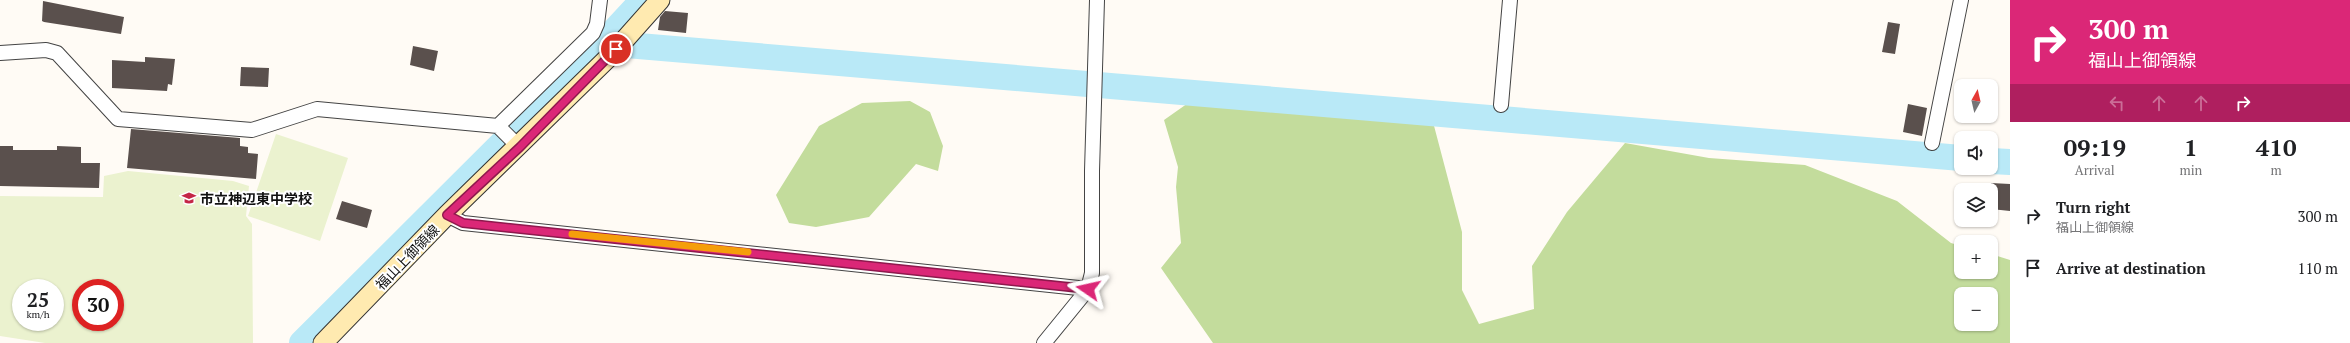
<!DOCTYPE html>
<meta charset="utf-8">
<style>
body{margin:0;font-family:"PT Serif","Noto Sans JP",serif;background:#f6f6f6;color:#202124;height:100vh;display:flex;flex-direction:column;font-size:15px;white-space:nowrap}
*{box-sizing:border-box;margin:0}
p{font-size:13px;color:#757577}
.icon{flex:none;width:22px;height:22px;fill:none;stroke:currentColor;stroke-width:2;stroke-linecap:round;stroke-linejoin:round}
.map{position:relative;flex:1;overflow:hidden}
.details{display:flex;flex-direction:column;background:#fff;width:340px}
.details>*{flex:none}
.top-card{background:#db2777;color:#fff;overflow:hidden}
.needle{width:26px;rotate:8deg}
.buttons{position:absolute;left:1954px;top:79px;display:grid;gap:8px}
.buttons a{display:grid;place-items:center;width:44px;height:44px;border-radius:8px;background:#fff;box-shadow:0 1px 3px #0004;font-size:20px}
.speed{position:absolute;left:12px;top:279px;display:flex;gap:8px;font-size:20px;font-weight:700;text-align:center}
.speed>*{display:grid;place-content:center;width:52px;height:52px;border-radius:50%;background:#fff;box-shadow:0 1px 3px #0004;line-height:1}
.speed small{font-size:10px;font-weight:400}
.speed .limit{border:6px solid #d22;background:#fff;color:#111}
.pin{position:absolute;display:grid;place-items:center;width:34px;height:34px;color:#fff;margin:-17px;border:2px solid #fff;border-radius:50%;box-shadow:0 1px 4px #0007}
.me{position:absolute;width:44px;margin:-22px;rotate:281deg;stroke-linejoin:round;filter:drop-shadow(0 0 3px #0008)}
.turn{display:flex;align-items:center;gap:14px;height:84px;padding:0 12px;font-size:18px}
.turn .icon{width:52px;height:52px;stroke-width:2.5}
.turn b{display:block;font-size:28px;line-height:34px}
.lanes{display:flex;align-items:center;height:38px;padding:0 12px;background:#0003;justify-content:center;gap:20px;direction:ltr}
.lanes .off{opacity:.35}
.eta{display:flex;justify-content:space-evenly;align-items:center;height:68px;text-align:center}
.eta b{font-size:24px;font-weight:600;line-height:28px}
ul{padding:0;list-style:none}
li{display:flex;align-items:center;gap:12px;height:52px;padding:0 12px}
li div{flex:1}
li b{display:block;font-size:15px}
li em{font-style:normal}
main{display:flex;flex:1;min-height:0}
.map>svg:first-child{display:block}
</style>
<main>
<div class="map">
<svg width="2010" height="343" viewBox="0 0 2010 343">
<rect width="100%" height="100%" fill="#fffbf5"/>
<path fill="#c3dc9c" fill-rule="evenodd" d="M 910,101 L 930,112 L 943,146 L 938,171 L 916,164 L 869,217 L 816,227 L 789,223 L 776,195 L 819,126 L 862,103 Z
M 1191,101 L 1433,122 L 1462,232 L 1462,290 L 1479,324 L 1534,309 L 1532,266 L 1567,212 L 1625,143 L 1709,158 L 1805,165 L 1897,201 L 1951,243 L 1961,246 L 1961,272 L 1991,272 L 1991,254 L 2010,260 L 2010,343 L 1213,343 L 1161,268 L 1181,243 L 1176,187 L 1178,167 L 1164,120 ZM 1961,294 L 1991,294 L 1991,324 L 1961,324 Z"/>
<path fill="#ebf2cf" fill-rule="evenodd" d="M 276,134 L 348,158 L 320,241 L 248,216 Z
M 128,171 L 233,181 L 249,186 L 246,216 L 252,224 L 253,343 L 45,343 L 0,336 L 0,196 L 103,197 L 104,176 ZM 21,288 L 55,288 L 55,322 L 21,322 ZM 81,288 L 115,288 L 115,322 L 81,322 Z"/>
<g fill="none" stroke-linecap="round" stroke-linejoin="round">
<path stroke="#b9e9f7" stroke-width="26" d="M 603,43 L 1961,158
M 1991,161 L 2010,162
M 302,343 L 603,43 L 643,0"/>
</g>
<path fill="#5a504d" d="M 43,1 L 124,17 L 121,34 L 44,22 L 42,21 Z
M 665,11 L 688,13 L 686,33 L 658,30 L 660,17 Z
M 1888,22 L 1900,24 L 1895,54 L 1882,52 Z
M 413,46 L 438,51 L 434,71 L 410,65 Z
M 145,57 L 175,59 L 172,85 L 168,84 L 167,91 L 112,88 L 112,60 L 145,62 Z
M 241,67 L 269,68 L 268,87 L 240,86 Z
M 1908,104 L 1927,108 L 1922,136 L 1903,132 Z
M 131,129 L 240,138 L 240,146 L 248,147 L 248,153 L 258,154 L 256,179 L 127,168 Z
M 0,146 L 13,146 L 13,150 L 57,150 L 57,146 L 81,147 L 81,163 L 100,163 L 99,188 L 0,186 Z
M 1991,183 L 2010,184 L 2010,211 L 1991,209 Z
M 342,201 L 372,210 L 367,228 L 336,219 Z"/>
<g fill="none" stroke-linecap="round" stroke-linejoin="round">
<defs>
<path id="street" d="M 0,53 L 46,50 L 57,53 L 118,119 L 252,130 L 317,109 L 498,126 L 519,147
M 1501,105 L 1510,0
M 498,126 L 593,33 L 597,24 L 600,0
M 1932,143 L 1961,0
M 447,215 L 463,223 L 1088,289
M 1044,343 L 1088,289 L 1092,273 L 1092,171 L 1097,0"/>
<path id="secondary" d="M 323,343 L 447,215 L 612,54 L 660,0"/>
</defs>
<use href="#street" stroke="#444" stroke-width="16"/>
<use href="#secondary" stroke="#333" stroke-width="21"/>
<use href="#street" stroke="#fff" stroke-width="14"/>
<use href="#secondary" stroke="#ffeab0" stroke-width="19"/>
</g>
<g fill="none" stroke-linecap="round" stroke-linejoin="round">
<defs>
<path id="route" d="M 616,49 L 520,147 L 447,215 L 463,223 L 1088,289"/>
</defs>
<use href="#route" stroke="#8e194d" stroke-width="10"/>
<use href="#route" stroke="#db2777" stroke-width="7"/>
<path stroke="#f59e0b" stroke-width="7" d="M 572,234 L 748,252"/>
</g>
<defs>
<symbol id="school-bare" viewBox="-9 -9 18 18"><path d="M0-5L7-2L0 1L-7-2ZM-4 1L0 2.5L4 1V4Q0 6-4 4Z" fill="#c42646" stroke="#fff" stroke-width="2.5" paint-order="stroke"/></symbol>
</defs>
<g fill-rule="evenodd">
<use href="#school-bare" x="179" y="188" width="20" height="20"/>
</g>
<g text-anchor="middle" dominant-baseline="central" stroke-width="4" stroke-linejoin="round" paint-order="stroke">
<g font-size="14" font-weight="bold" fill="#111" stroke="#fff" text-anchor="start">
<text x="200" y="198">市立神辺東中学校</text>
</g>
<g font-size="14" fill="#111" stroke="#fff">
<text transform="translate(407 257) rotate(-46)">福山上御領線</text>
</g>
</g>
</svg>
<div class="buttons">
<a><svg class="needle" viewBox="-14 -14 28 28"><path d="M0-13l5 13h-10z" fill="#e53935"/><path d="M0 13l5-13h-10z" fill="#757577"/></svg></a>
<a><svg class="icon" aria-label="sound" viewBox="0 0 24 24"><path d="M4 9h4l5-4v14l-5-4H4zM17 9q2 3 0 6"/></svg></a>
<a><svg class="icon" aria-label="layers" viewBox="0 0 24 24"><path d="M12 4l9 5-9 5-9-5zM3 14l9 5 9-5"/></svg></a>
<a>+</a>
<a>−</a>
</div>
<div class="speed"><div>25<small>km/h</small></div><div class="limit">30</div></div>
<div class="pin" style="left:616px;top:49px;background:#d93025"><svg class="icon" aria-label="arrive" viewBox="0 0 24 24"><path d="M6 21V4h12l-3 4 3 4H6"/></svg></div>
<svg class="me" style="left:1088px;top:289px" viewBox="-20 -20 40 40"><path d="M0-17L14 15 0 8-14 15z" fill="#db2777" stroke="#fff" stroke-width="4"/></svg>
</div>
<section class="details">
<div class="top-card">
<div class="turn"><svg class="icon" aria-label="right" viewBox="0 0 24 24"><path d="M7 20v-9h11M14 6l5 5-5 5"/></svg><div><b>300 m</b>福山上御領線</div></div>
<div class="lanes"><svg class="icon off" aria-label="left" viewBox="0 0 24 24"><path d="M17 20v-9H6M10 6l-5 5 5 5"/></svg><svg class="icon off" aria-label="ahead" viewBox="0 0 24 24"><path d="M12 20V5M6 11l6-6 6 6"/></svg><svg class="icon off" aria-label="ahead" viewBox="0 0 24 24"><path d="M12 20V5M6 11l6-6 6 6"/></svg><svg class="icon" aria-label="right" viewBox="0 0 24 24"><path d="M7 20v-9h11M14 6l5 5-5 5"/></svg></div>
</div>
<div class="eta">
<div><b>09:19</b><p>Arrival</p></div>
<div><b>1</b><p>min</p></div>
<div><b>410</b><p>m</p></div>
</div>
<ul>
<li><svg class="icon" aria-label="right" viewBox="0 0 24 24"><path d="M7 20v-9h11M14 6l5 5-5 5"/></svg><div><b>Turn right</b><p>福山上御領線</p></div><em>300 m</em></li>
<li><svg class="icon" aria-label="arrive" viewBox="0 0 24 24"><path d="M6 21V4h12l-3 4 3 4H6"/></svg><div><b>Arrive at destination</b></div><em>110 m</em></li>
</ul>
</section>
</main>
